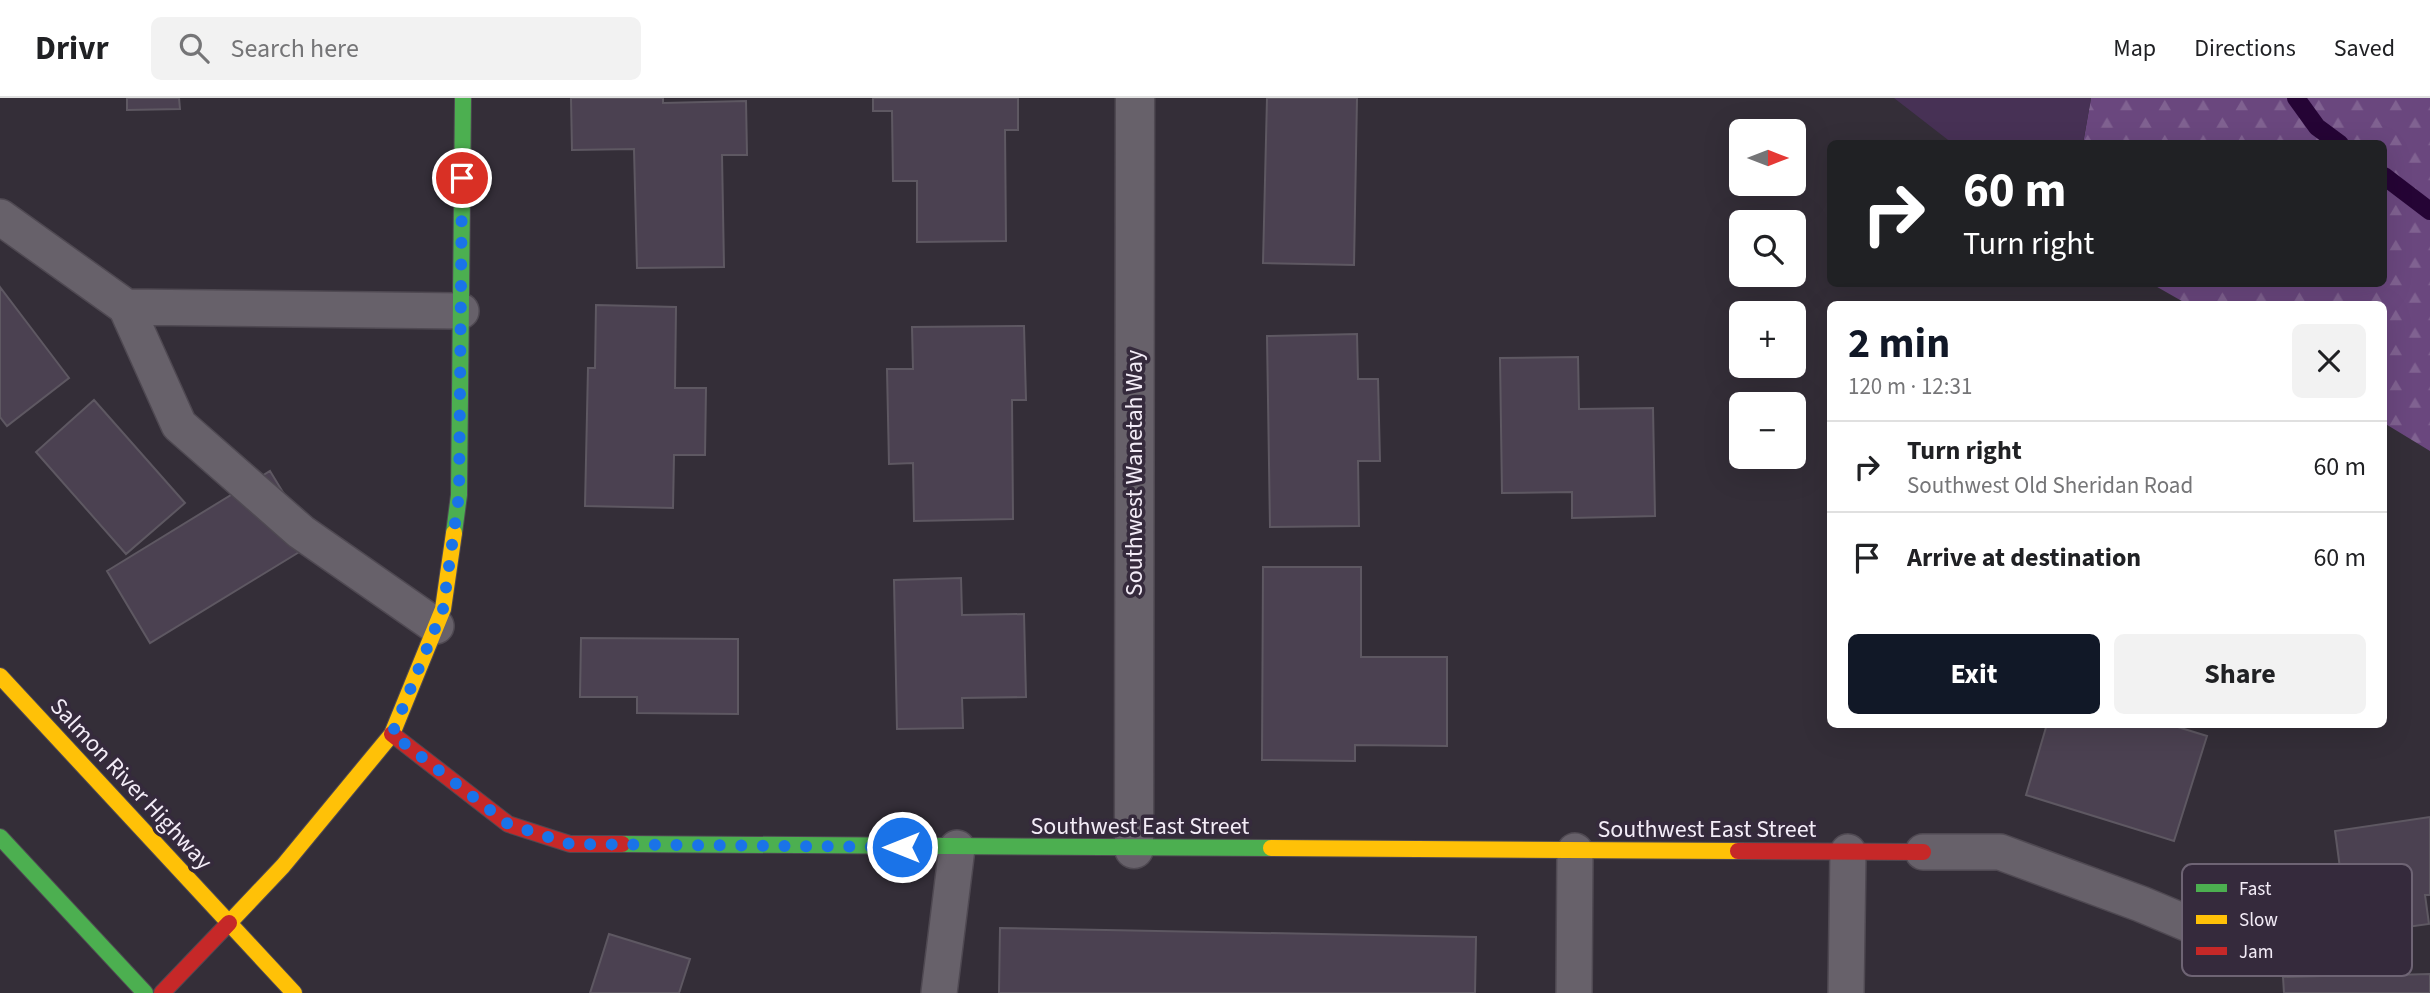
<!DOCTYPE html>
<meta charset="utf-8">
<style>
body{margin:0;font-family:"Source Sans 3",sans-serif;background:#f2f2f2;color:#202124;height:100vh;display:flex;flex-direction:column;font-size:26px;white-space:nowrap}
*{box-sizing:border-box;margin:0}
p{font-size:23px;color:#757577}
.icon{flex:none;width:38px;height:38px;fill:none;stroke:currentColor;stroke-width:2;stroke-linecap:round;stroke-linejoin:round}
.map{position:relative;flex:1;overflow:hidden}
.panel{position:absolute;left:1827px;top:203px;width:560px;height:427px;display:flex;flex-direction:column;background:#fff;border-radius:10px;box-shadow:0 7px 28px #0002}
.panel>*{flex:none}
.guide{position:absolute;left:1827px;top:42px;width:560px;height:147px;border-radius:10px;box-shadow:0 7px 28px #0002;background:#202124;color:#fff;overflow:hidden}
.needle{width:46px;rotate:90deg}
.tools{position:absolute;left:1729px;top:21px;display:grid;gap:14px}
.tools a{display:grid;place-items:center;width:77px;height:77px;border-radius:10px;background:#fff;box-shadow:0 7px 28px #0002;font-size:35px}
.pin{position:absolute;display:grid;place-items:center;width:60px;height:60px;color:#fff;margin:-30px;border:4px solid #fff;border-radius:50%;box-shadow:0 2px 7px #0007}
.me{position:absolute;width:77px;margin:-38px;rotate:270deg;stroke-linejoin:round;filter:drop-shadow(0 0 5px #0008)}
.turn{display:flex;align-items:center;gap:24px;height:147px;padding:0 21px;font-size:32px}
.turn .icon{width:91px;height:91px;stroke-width:2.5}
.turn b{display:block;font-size:49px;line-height:60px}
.round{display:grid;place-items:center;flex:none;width:74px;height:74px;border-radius:10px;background:#f2f2f2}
.summary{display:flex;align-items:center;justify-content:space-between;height:119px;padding:0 21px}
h1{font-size:42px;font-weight:700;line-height:52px;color:#111827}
.action{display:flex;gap:14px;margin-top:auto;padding:14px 21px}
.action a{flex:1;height:80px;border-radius:10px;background:#111827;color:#fff;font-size:28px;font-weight:700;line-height:80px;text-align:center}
.action a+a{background:#f2f2f2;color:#202124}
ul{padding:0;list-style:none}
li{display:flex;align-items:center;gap:21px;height:91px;padding:0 21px;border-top:2px solid #e0e0e0}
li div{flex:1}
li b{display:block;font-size:26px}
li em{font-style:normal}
header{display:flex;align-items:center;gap:42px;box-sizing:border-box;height:98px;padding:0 35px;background:#fff;border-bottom:2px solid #e0e0e0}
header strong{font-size:33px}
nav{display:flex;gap:38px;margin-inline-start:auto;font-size:24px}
.search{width:490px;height:63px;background:#f2f2f2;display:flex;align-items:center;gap:18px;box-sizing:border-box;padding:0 24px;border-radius:10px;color:#757577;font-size:26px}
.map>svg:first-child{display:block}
</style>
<header>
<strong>Drivr</strong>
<div class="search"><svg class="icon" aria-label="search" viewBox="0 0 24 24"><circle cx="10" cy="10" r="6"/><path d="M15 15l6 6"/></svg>Search here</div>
<nav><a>Map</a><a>Directions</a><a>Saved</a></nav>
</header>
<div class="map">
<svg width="2430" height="895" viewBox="0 0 2430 895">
<defs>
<pattern id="forest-firs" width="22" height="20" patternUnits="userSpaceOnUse" patternTransform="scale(1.75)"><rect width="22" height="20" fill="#6a477e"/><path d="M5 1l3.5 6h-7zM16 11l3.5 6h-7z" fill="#806291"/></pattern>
</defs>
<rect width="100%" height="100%" fill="#342e38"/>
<path fill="url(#forest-firs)" d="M 2091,0 L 2430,0 L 2430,353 L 2384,325 L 2384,206 L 2187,206 L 2152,186 L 2384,186 L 2384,46 L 2083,46 Z"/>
<path fill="#473155" d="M 1894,0 L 2091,0 L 2083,45 L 1952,45 Z"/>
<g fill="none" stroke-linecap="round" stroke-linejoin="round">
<path stroke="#250435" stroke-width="18" d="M 2296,0 L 2317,29 L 2340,46
M 2384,78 L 2430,113"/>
</g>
<path fill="#4b4151" stroke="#5e5862" stroke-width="2" d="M 127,0 L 179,0 L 180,11 L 127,12 Z
M 571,0 L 663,0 L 663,5 L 746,3 L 747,57 L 722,57 L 724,169 L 637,170 L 634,51 L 572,52 Z
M 873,0 L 1018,0 L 1018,32 L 1005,32 L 1006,143 L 917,144 L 917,83 L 893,83 L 892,13 L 873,13 Z
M 1267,0 L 1357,0 L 1354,167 L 1263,165 Z
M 0,189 L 69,280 L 7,328 L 0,319 Z
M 596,207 L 676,209 L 675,290 L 706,290 L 705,357 L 674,357 L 673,410 L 585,408 L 588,270 L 595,270 Z
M 1024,228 L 1026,302 L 1012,302 L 1013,421 L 914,423 L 913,365 L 889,366 L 887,271 L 913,271 L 912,229 Z
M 1357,236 L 1358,281 L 1378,281 L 1380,363 L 1358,363 L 1359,428 L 1270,429 L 1267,238 Z
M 1578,259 L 1579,311 L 1653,310 L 1655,418 L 1572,420 L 1572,394 L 1502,395 L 1500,260 Z
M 94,302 L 185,405 L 126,456 L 36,354 Z
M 270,373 L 314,445 L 150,545 L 107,473 Z
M 1263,469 L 1361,469 L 1361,559 L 1447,559 L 1447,648 L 1355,647 L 1355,663 L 1262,662 Z
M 961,480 L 962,517 L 1024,516 L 1026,599 L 962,600 L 963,630 L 897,631 L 894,482 Z
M 581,540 L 738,541 L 738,616 L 637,615 L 637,599 L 580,599 Z
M 2047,626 L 2168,626 L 2207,638 L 2174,743 L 2026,697 Z
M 2430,719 L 2430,797 L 2425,797 L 2429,826 L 2349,837 L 2335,733 Z
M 1000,830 L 1476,839 L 1475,895 L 999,895 Z
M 609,836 L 690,861 L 679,895 L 590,895 Z
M 2353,858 L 2354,878 L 2430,876 L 2430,895 L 2284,895 L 2283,879 L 2322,878 L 2322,859 Z"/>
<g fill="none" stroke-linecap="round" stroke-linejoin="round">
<defs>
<path id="lane" d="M 0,119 L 126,209 L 461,213
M 126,209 L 179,327 L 301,434 L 436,528
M 1923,754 L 2000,754 L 2141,806 L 2215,837
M 939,895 L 957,750
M 1574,895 L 1575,753
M 1846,895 L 1848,754"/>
<path id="street" d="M 1134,751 L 1135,0"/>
<path id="fast" d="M 454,435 L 459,397 L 463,0
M 0,739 L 145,895
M 622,746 L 1271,750"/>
<path id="slow" d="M 0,578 L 294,895
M 1271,750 L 1738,753
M 229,825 L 283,768 L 392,636 L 443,511 L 454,435"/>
<path id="jam" d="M 392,636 L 508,726 L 570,746 L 622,746
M 1738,753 L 1923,754
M 162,895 L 229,825"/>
</defs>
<use href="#lane" stroke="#4f4952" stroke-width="38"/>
<use href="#street" stroke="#4f4952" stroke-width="41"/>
<use href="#fast" stroke="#4f4952" stroke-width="18"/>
<use href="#slow" stroke="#4f4952" stroke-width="18"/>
<use href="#jam" stroke="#4f4952" stroke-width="18"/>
<use href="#lane" stroke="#67616a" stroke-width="35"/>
<use href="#street" stroke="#67616a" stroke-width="38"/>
<use href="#fast" stroke="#4caf50" stroke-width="16"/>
<use href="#slow" stroke="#ffc107" stroke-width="16"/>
<use href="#jam" stroke="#c62828" stroke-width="16"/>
</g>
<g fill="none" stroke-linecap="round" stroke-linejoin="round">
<path stroke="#1a73e8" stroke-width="12" stroke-dasharray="0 21.6" d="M 462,80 L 459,397 L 443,511 L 392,636 L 508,726 L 570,746 L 902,749"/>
</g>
<g text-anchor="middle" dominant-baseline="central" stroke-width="7" stroke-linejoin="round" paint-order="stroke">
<g font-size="24" fill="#f3ecf7" stroke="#352a3c">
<text transform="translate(1134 375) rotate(-90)">Southwest Wanetah Way</text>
<text transform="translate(131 686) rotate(47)">Salmon River Highway</text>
<text x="1140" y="728">Southwest East Street</text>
<text x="1707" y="731">Southwest East Street</text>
</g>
</g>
<rect x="2182" y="766" width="230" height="112" rx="10" fill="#352a3c" stroke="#6e6474" stroke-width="2"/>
<rect x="2196" y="786" width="31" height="8" fill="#4caf50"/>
<rect x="2196" y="817" width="31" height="9" fill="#ffc107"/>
<rect x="2196" y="849" width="31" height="8" fill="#c62828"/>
<g font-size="19" fill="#f3ecf7">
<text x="2239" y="797">Fast</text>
<text x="2239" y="828">Slow</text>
<text x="2239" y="860">Jam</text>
</g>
</svg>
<div class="tools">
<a><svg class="needle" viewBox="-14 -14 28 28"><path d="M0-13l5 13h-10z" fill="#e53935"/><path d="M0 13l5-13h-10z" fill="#757577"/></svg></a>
<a><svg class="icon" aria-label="search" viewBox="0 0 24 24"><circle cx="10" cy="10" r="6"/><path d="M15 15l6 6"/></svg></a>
<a>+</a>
<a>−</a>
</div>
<div class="pin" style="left:462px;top:80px;background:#d93025"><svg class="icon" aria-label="arrive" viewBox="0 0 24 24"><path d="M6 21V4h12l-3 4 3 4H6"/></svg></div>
<svg class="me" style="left:902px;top:749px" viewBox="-20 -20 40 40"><circle r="17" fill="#1a73e8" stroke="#fff" stroke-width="3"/><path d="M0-11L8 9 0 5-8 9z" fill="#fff"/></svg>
<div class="guide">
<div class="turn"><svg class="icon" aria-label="right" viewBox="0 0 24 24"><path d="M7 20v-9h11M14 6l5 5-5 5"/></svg><div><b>60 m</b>Turn right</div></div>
</div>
<section class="panel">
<div class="summary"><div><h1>2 min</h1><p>120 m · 12:31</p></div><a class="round"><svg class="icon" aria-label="close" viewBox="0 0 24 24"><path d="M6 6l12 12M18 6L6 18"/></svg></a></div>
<ul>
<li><svg class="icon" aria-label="right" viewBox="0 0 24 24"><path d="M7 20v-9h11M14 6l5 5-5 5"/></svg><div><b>Turn right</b><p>Southwest Old Sheridan Road</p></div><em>60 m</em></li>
<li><svg class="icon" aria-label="arrive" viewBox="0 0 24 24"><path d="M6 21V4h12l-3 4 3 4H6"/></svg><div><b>Arrive at destination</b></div><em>60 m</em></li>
</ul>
<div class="action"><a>Exit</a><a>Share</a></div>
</section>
</div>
